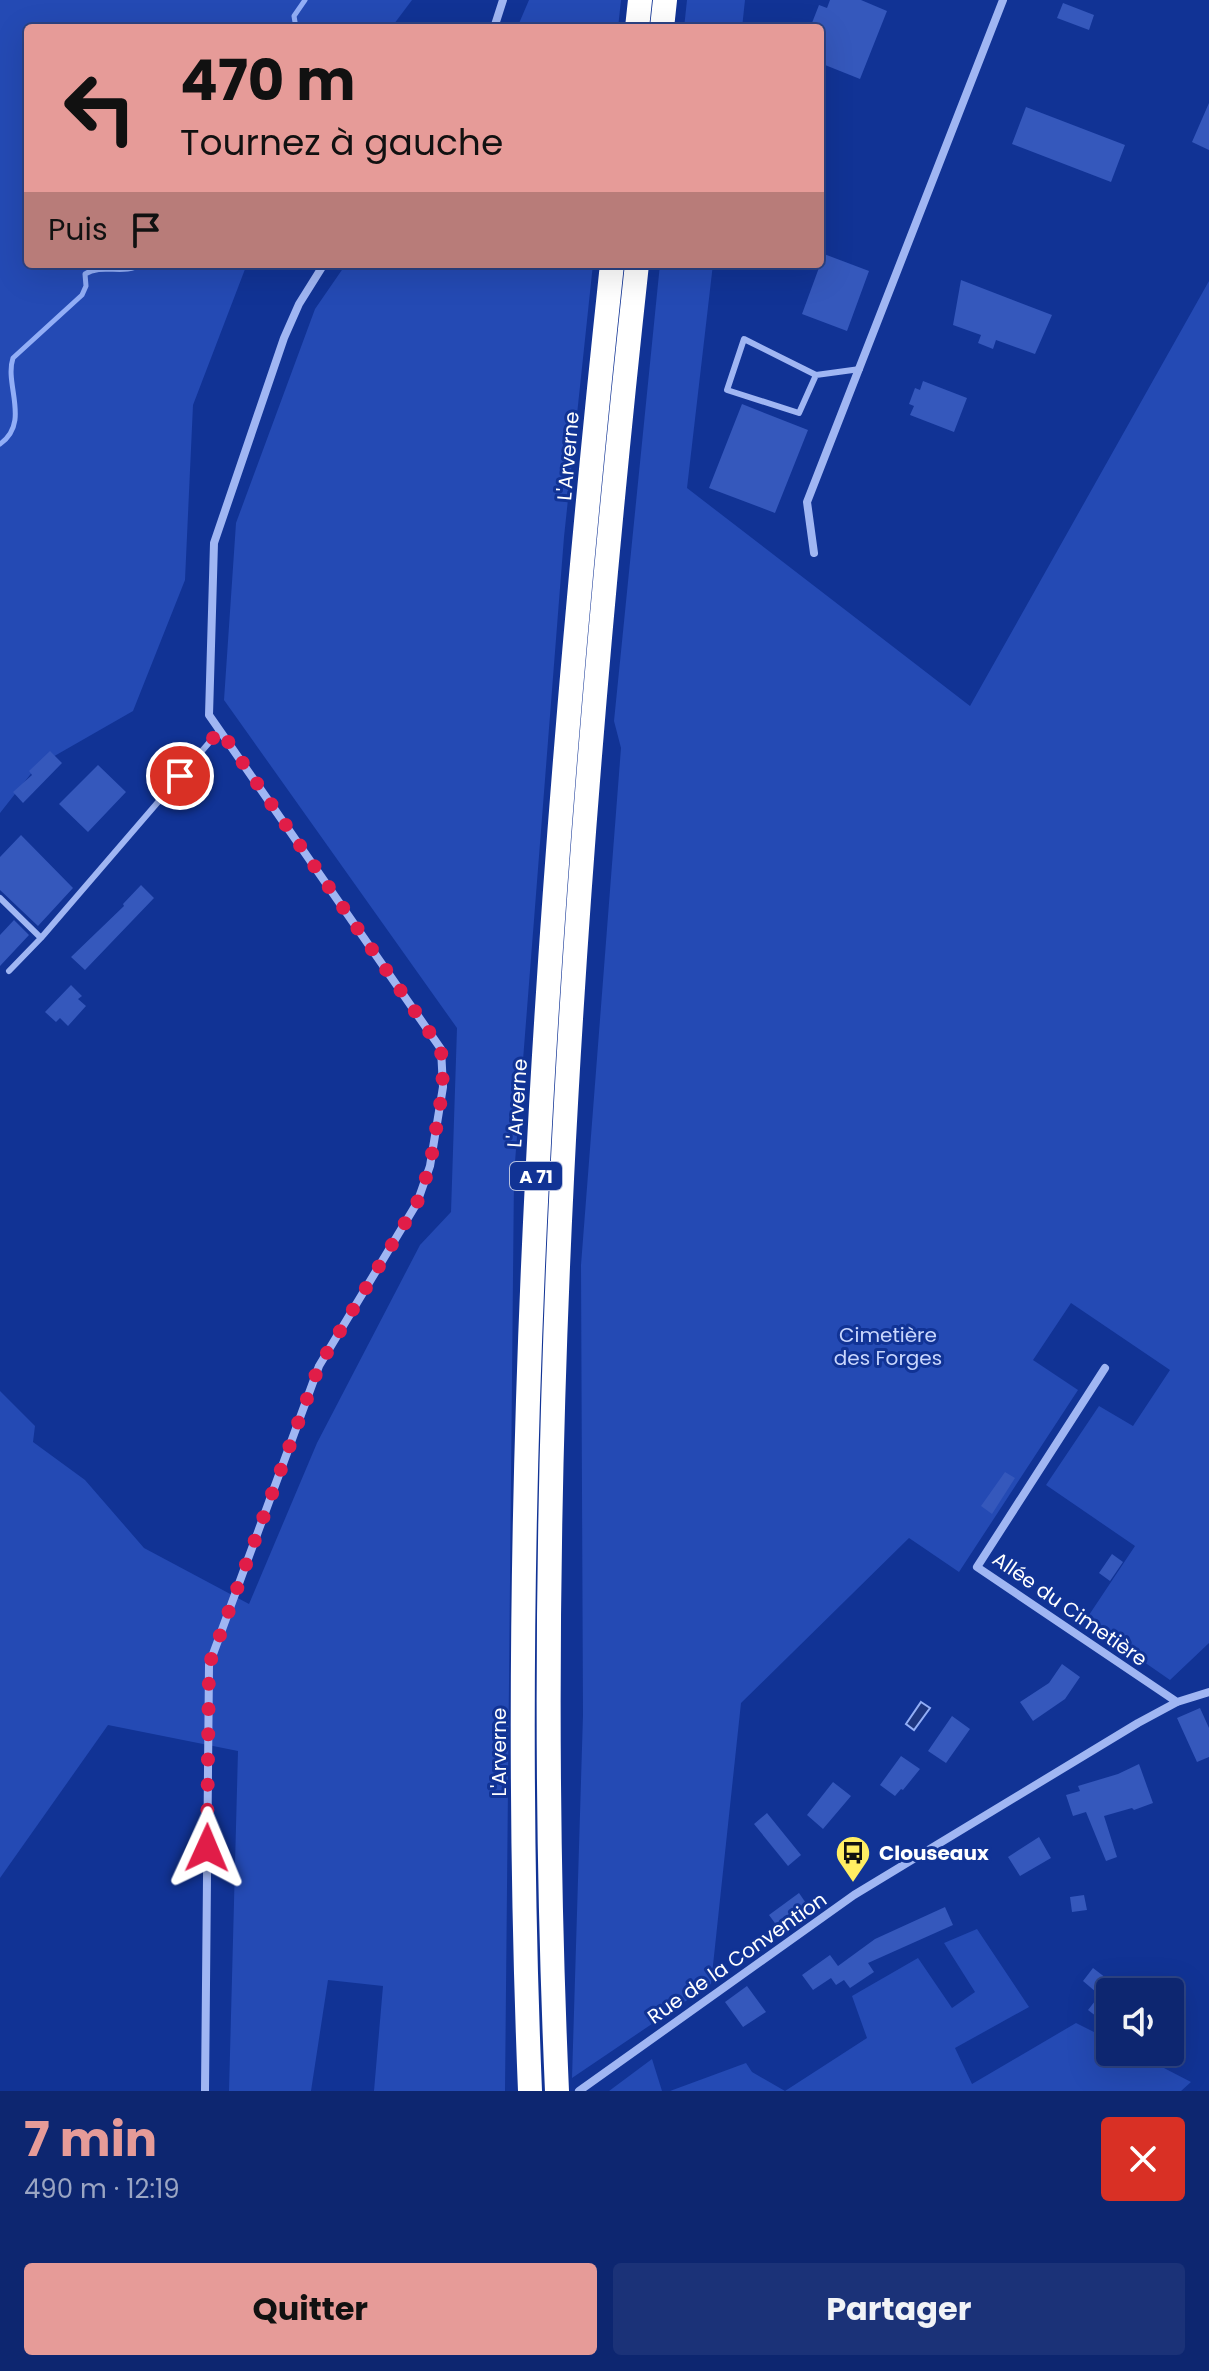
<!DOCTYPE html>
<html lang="fr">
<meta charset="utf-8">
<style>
body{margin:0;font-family:Poppins,sans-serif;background:#1b3278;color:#f1f3f6;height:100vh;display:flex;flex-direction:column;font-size:30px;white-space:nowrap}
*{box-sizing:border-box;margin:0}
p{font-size:26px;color:#9aa5c3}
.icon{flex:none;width:44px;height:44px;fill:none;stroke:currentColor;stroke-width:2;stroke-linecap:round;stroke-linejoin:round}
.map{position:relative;height:2091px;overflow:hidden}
.panel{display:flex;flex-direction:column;background:#0d2670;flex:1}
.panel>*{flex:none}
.banner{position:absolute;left:24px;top:24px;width:800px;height:244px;border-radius:8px;box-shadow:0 8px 32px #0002,0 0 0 2px #2d4383;background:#e69b98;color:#111;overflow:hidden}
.tools{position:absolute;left:1096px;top:1978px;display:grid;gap:16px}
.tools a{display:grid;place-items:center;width:88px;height:88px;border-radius:8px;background:#0d2670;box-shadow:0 8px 32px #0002,0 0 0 2px #2d4383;font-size:40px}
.pin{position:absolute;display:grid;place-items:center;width:68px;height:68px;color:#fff;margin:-34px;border:4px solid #fff;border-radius:50%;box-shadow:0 2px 8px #0007}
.me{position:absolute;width:88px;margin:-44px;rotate:1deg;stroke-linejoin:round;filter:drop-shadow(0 0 6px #0008)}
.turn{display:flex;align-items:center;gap:28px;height:168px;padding:0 24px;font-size:36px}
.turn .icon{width:104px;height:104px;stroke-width:2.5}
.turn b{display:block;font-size:56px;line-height:68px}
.then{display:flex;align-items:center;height:76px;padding:0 24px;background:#0003;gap:16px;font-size:30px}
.round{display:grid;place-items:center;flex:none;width:84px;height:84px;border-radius:8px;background:#1b3278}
.headline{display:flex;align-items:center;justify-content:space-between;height:136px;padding:0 24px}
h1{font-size:48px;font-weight:700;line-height:60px;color:#e69b98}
.action{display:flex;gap:16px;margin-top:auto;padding:16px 24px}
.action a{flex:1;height:92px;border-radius:8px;background:#e69b98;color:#111;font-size:32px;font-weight:700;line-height:92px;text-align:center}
.action a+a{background:#1b3278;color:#f1f3f6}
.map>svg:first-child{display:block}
</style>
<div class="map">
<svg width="1209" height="2091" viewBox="0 0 1209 2091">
<rect width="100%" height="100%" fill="#113395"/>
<path fill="#244ab4" d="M 0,0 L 412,0 L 391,28 L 28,28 L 28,264 L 247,264 L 193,405 L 185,580 L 133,711 L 37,766 L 0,813 Z
M 529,0 L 621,0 L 618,28 L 517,28 Z
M 687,0 L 745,0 L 742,28 L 684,28 Z
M 346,264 L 593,264 L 564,537 L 514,1175 L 505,2091 L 374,2091 L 383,1986 L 328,1980 L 311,2091 L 229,2091 L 238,1751 L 108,1725 L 0,1878 L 0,1391 L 35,1426 L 33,1442 L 85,1480 L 144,1548 L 249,1604 L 317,1443 L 420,1245 L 451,1212 L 457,1028 L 224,700 L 236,523 L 315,309 Z
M 660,264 L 713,264 L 687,488 L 970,706 L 1209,281 L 1209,1643 L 1170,1680 L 1085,1621 L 1135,1546 L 1046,1485 L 1099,1406 L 1133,1426 L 1170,1370 L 1071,1303 L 1033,1360 L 1078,1390 L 959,1572 L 909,1538 L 741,1703 L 711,1984 L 572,2078 L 583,1715 L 581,1265 L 621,748 L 614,721 Z
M 977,1929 L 1029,2007 L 955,2048 L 972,2084 L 1076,2023 L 1110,2040 L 1110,2052 L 1133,2052 L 1191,2082 L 1181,2091 L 785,2091 L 867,2038 L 852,1996 L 918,1958 L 952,2008 L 975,1992 L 944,1943 Z
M 652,2059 L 662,2091 L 609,2091 Z
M 746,2063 L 752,2072 L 785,2091 L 670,2091 Z"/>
<path fill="#1d3681" stroke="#92aef6" stroke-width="2" d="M 921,1702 L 930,1708 L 914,1730 L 906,1724 Z"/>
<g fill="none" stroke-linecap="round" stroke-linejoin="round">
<path stroke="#92aef6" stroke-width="5" d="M 296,28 L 294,16 L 305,0
M 0,444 C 31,422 4,385 13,358 L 82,295 L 86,286 L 85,274 C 103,263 124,276 142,264"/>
</g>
<path fill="#3558bc" d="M 830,0 L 861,0 L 887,11 L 860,79 L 820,63 L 820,28 L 810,28 L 819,5 L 827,8 Z
M 1063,3 L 1094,15 L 1089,30 L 1057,18 Z
M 1209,103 L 1209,150 L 1192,142 Z
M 1026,107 L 1125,145 L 1111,182 L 1012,144 Z
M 824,254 L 869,271 L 847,331 L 802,314 Z
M 961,280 L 1052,315 L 1035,354 L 996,340 L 993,349 L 978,343 L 981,335 L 953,325 Z
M 923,381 L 967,398 L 954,432 L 910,415 L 914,406 L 909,404 L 915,388 L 920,390 Z
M 742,404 L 808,430 L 775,513 L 709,488 Z
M 50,751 L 62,763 L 23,803 L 13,792 L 32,775 L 29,771 Z
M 98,765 L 126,792 L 88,832 L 59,804 Z
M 21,835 L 73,888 L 38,926 L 0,890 L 0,857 Z
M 141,885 L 154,898 L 85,970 L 71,957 L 124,906 L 123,904 Z
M 14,920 L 29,935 L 0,966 L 0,935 Z
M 71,985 L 82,996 L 78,999 L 86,1006 L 68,1026 L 60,1018 L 56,1022 L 45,1012 Z
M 1005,1472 L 1015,1478 L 992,1514 L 981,1506 Z
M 1112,1554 L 1123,1562 L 1110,1581 L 1099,1573 Z
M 1062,1664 L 1080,1677 L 1065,1699 L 1033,1721 L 1020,1702 L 1049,1683 Z
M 1200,1708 L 1209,1728 L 1209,1757 L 1197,1762 L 1177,1718 Z
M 952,1716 L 970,1729 L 946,1763 L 928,1751 Z
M 901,1756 L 920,1769 L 903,1790 L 901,1789 L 895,1796 L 880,1785 Z
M 1139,1764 L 1153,1803 L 1134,1810 L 1132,1808 L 1104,1816 L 1117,1857 L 1106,1861 L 1086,1812 L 1073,1816 L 1066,1795 L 1080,1791 L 1078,1786 L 1118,1774 Z
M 833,1782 L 851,1796 L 823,1829 L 807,1815 Z
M 767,1813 L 801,1855 L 788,1866 L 754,1824 Z
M 1039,1837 L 1051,1858 L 1020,1876 L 1008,1857 Z
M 799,1893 L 810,1909 L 780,1930 L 769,1915 Z
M 1084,1895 L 1087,1910 L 1072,1912 L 1070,1897 Z
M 945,1907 L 953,1925 L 868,1963 L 874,1972 L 850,1988 L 844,1980 L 836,1985 L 831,1978 L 813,1990 L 802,1975 L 830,1955 L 838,1966 L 875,1939 Z
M 1093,1968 L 1106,1978 L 1096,1992 L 1083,1981 Z
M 1110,1982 L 1110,2016 L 1105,2023 L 1088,2010 Z
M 747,1986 L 766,2012 L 743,2027 L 725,2002 Z"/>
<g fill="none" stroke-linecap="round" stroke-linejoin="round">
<path stroke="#a0b6f3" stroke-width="6" d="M 816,375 L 799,413 L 727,390 L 744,339 L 816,375 L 860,369
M 0,898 L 41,938
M 9,971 L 41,938 L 220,730"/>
<path stroke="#a0b6f3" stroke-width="8" d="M 494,28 L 503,0
M 814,553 L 807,502 L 1003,0
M 1105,1368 L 977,1567 L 1177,1702
M 205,2091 L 209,1665 L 319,1366 L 417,1203 L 430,1166 L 443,1087 L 441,1049 L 209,715 L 214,543 L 284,338 L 299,304 L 324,264
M 579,2091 L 854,1895 L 1138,1723 L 1177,1702 L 1209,1692"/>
<path stroke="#fff" stroke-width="24" d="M 637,28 L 640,0
M 662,28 L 665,0
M 530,2091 C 505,1481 547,871 612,264
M 557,2091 C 530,1481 571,871 637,264"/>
</g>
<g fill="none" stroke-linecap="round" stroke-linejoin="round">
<path stroke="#e11d48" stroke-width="14" stroke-dasharray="0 25.2" d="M 180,776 L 220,730 L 441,1049 L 443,1087 L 430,1166 L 417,1203 L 319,1366 L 209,1665 L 207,1848"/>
</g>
<defs>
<symbol id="bus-pin" viewBox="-11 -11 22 30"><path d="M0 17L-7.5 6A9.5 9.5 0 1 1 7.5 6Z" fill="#ffee62" stroke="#113395"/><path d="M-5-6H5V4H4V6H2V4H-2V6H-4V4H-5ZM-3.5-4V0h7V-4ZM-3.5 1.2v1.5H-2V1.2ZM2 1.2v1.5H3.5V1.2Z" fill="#111"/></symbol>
</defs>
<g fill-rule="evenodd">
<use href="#bus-pin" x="833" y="1833" width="40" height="54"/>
</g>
<g text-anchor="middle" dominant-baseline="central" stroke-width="6" stroke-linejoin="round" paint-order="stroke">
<rect fill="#113395" stroke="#b8c2df" stroke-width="2" x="510" y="1162" width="52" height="28" rx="6"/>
<g font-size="18" font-weight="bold" fill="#fff">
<text x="536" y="1176">A 71</text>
</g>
<g font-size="20" fill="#fff" stroke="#113395">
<text transform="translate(568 456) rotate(-85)">L'Arverne</text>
<text transform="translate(517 1103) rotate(-86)">L'Arverne</text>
<text transform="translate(1070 1609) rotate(35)">Allée du Cimetière</text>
<text transform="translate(499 1752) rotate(-90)">L'Arverne</text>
<text transform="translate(737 1958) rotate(-35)">Rue de la Convention</text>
</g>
<g font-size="20" fill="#c8d6fd" stroke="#113395">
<text x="888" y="1335">Cimetière<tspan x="888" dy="23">des Forges</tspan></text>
</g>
<g font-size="20" font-weight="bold" fill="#fff" stroke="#113395" text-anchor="start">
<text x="879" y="1853">Clouseaux</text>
</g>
</g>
</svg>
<div class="tools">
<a><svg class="icon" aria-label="sound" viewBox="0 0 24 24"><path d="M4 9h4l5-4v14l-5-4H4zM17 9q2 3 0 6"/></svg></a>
</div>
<div class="pin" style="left:180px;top:776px;background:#d93025"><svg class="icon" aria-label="arrive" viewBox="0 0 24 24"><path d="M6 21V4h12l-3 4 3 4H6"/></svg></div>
<svg class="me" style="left:207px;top:1848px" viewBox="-20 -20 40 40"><path d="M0-17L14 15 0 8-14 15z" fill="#e11d48" stroke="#fff" stroke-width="4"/></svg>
<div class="banner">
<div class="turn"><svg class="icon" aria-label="left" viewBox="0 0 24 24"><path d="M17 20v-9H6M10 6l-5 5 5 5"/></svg><div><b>470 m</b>Tournez à gauche</div></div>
<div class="then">Puis<svg class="icon" aria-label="arrive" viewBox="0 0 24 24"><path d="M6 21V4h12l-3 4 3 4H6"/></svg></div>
</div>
</div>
<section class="panel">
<div class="headline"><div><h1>7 min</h1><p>490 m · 12:19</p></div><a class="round" style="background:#d93025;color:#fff"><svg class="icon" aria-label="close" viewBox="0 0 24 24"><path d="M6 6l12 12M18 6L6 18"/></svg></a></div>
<div class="action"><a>Quitter</a><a>Partager</a></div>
</section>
